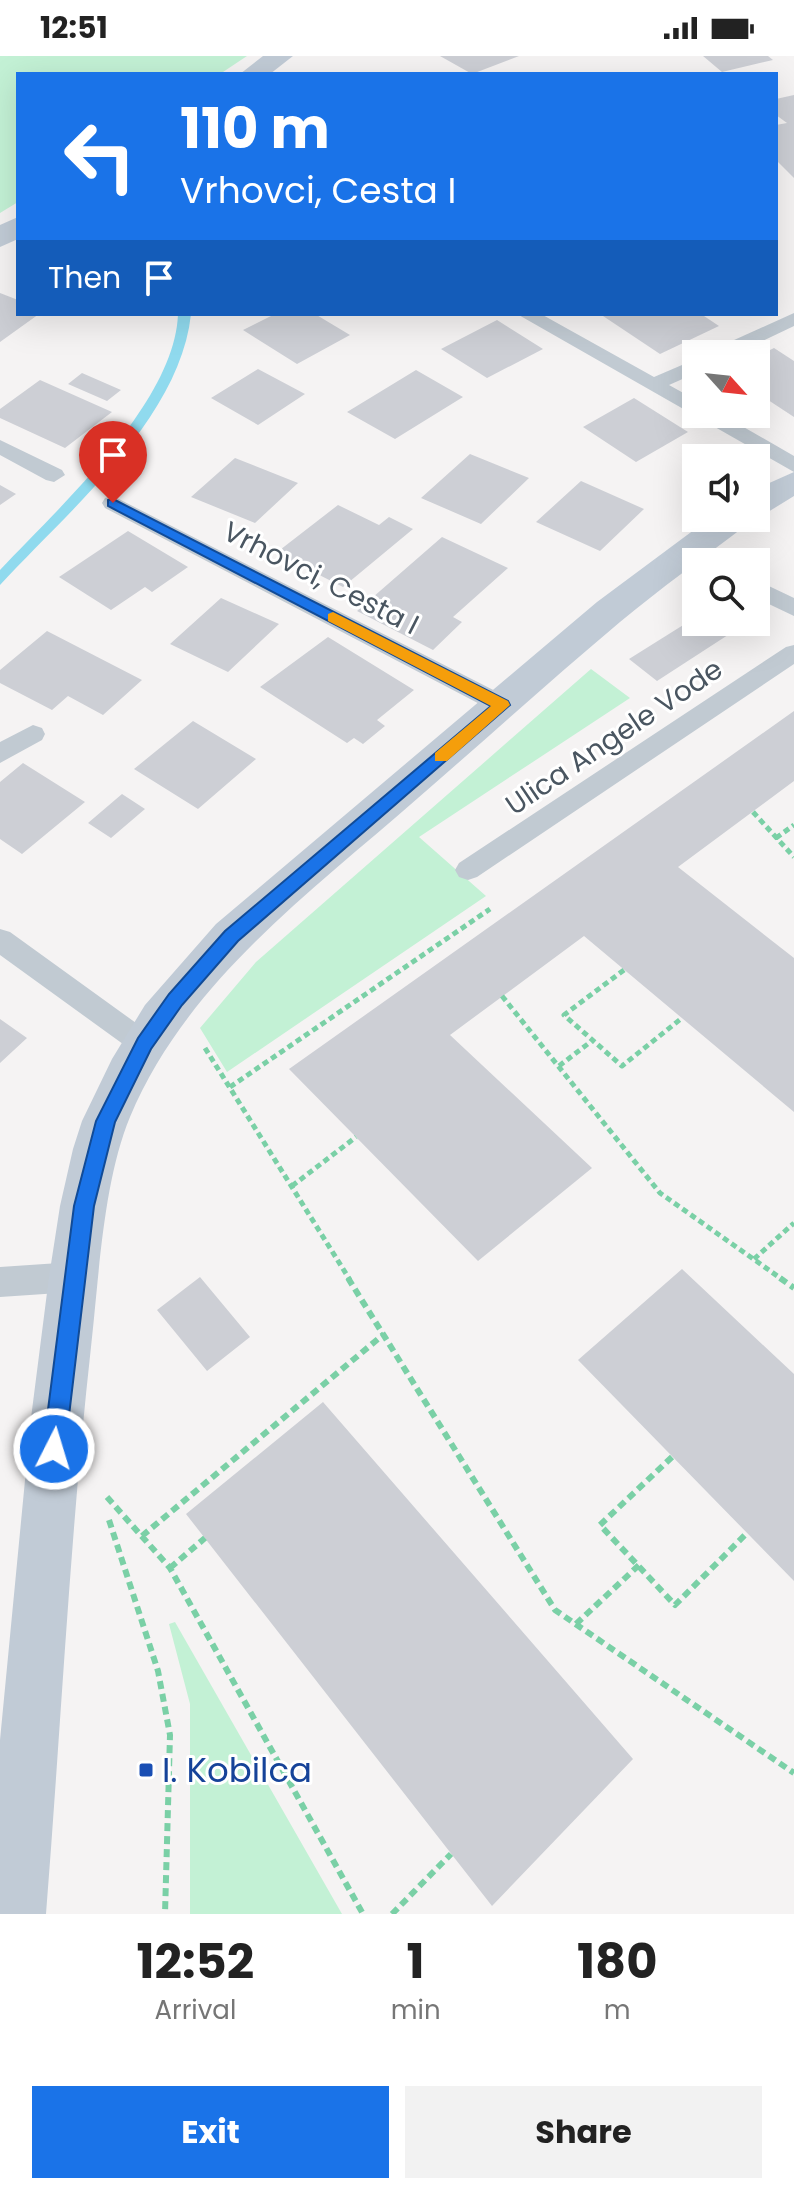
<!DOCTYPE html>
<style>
body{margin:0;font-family:Poppins,sans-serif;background:#f2f2f2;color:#222;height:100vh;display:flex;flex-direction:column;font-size:30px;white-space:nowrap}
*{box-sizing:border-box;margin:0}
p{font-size:26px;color:#767676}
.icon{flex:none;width:44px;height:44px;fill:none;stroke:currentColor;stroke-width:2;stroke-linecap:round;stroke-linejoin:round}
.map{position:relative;height:1858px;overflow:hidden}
.details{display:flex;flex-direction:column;background:#fff;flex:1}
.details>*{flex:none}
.banner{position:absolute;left:16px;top:16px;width:762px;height:244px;border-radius:0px;box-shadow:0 8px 32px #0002;background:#1a73e8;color:#fff;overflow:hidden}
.needle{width:52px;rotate:117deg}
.tools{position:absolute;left:682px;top:284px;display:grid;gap:16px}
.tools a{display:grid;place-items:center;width:88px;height:88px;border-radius:0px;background:#fff;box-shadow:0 8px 32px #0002;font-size:40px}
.pin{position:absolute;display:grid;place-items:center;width:68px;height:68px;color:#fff;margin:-82px -34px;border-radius:50% 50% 50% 0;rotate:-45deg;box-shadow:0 0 8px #0007}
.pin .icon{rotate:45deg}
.me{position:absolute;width:88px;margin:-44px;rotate:5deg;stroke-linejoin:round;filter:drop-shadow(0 0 6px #0008)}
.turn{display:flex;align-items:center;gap:28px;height:168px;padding:0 32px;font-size:36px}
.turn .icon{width:104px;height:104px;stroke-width:2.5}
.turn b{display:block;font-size:56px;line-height:68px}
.then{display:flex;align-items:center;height:76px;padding:0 32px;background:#0003;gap:16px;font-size:30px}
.eta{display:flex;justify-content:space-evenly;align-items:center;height:136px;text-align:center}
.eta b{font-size:48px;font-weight:700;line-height:56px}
.cta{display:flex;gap:16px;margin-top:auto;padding:16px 32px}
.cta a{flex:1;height:92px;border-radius:0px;background:#1a73e8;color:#fff;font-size:32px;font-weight:700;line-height:92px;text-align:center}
.cta a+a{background:#f2f2f2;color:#222}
.status{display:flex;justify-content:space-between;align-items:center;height:56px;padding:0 40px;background:#fff;direction:ltr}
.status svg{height:22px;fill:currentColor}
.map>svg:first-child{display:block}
</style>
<div class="status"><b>12:51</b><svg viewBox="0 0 49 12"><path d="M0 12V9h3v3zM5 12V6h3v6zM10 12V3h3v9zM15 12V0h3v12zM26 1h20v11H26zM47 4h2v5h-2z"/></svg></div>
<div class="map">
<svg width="794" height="1858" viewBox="0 0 794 1858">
<rect width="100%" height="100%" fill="#f5f3f3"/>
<path fill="#c3f1d5" d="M 0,0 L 247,0 L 220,18 L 18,18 L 18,146 L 0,157 Z
M 591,613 L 630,642 L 419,781 L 486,840 L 227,1016 L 200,972 L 256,906 Z
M 175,1566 L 342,1858 L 190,1858 L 190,1648 L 169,1568 Z"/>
<path fill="#90daee" d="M 178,258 L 191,258 C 180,363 68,455 0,529 L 0,514 C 59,451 175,347 178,258 Z"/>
<path fill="#cdcfd5" d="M 440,0 L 519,0 L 472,18 Z
M 703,0 L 768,0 L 773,4 L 722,16 Z
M 794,39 L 794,122 L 776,104 L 776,69 L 787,67 L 776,59 L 776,43 Z
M 0,237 L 18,244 L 18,258 L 39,258 L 0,286 Z
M 275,258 L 315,258 L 350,279 L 297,308 L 243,274 Z
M 600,258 L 701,258 L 719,270 L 660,298 Z
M 497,264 L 543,293 L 487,322 L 441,293 Z
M 774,292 L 794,305 L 794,361 L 756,336 L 756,301 Z
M 258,313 L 305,338 L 258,369 L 211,342 Z
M 416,314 L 463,341 L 395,383 L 347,356 Z
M 82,317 L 121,334 L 107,345 L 68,328 Z
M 40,324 L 112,356 L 65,392 L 0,362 L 0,353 Z
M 634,342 L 688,376 L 636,406 L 583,371 Z
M 470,398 L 529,422 L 481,468 L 421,442 Z
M 235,402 L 298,427 L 255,467 L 191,441 Z
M 581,425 L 644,453 L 600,495 L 536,466 Z
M 0,429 L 16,438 L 0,449 Z
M 338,449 L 379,469 L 389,461 L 413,473 L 343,531 L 276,497 Z
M 128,475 L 188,511 L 152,536 L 145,531 L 111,554 L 59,521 Z
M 442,481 L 508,512 L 453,561 L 462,566 L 433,594 L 357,555 Z
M 221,542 L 279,568 L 228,616 L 170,588 Z
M 696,561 L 696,566 L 716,566 L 731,577 L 657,625 L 629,603 Z
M 47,575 L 142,624 L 103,659 L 68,640 L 52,654 L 0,627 L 0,614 Z
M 328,581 L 414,634 L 377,664 L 385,670 L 363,688 L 354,682 L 347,687 L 260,631 Z
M 794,655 L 794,725 L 678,811 L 794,902 L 794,1056 L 584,880 L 450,979 L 592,1112 L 478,1205 L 289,1013 Z
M 193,665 L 256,703 L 198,753 L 134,713 Z
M 23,707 L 85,746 L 22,798 L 0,783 L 0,726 Z
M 122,738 L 145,753 L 111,782 L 88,767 Z
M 0,963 L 27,982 L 0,1007 Z
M 682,1213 L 794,1318 L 794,1525 L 578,1304 Z
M 200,1221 L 250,1281 L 207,1315 L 157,1254 Z
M 323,1346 L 633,1703 L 492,1850 L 186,1458 Z"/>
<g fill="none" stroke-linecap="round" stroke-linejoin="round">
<path stroke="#7ad0a6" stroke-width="5" stroke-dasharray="6 4" stroke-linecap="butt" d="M 753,756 L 794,801
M 776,782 L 794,769
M 624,914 L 564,959 L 622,1010 L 682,962
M 502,940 L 660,1137 L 783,1224
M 205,992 L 350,1224
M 559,1010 L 593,984
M 230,1031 L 490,853
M 292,1130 L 356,1081
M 754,1203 L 794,1167"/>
<path stroke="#7ad0a6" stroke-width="6" stroke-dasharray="8 5" stroke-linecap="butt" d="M 348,1222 L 555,1554 L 794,1717
M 780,1222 L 794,1232
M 672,1401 L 600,1469 L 675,1549 L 747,1477
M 107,1441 L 170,1512 L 363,1858
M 109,1464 L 158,1615 L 170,1679 L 165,1858
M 142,1480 L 384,1278
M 170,1512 L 205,1482
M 576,1568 L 639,1509
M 392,1858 L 451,1798"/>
<path fill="#c1cad2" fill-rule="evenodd" d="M 794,257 L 794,270 L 735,298 L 709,298 L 712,294 Z
M 517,258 L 541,258 L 654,321 L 696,303 L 696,317 L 669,329 L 696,344 L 696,358 L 721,358 L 794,400 L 794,416 Z
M 0,384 L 62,414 L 65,419 L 54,426 L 46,424 L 0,399 Z
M 113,440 L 511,643 L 514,649 L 511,655 L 502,658 L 493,655 L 105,452 L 102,447 L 105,442 Z
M 756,524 L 794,542 L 794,560 L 756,542 Z
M 794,589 L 794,608 L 477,821 L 468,824 L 459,821 L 455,814 L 459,807 L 786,591 Z
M 33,669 L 42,672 L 45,678 L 42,684 L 0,707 L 0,686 Z
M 0,873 L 10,876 L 154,980 L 158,988 L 154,996 L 144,1000 L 134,996 L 0,899 Z
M 74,1206 L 85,1211 L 90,1221 L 85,1231 L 74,1236 L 0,1241 L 0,1211 Z"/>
<path fill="#c1cbd6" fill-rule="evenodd" d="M 263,0 L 293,0 L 270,18 L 240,18 Z
M 18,161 L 18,183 L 0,191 L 0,169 Z
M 794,416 L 794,440 L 768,456 L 756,459 L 756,433 Z
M 710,462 L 750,462 L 745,470 C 703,502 661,532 620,566 C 552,623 486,683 418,742 C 311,836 187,925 130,1061 C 103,1126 99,1221 91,1291 C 70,1480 61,1669 46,1858 L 0,1858 L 0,1684 L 31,1362 L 49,1221 L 60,1150 L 73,1093 L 82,1065 L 112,1003 L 145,949 L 216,868 L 597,546 Z"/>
</g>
<path fill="#1a73e8" stroke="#114b97" stroke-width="2" d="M 113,443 L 508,645 L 510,649 L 238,885 L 182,949 L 151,993 L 115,1066 L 94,1150 L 65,1393 L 62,1401 L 54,1404 L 46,1401 L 43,1393 L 74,1150 L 96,1065 L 138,982 L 169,938 L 225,875 L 491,650 L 108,450 L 108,444 Z"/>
<path fill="#f59e0b" d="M 333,556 L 508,645 L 510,649 L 447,705 L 435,705 L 435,697 L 491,650 L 328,565 L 328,558 Z"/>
<rect fill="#1a4fb4" stroke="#fff" stroke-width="3" x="138" y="1706" width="16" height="16" rx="4"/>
<g text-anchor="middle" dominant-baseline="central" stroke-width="6" stroke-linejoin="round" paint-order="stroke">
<g font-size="28" fill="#4a5661" stroke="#fff">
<text transform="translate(321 522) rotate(27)">Vrhovci, Cesta I</text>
<text transform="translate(614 681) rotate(-34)">Ulica Angele Vode</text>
</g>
<g font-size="34" fill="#164399" stroke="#fff" text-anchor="start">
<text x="162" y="1714">I. Kobilca</text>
</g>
</g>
</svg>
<div class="tools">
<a><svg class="needle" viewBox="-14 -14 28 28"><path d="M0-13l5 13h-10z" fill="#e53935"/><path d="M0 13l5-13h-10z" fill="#767676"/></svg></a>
<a><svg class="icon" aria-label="sound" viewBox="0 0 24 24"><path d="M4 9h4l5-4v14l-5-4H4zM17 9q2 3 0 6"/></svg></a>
<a><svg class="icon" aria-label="search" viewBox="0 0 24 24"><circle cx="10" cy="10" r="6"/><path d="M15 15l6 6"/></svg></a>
</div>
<div class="pin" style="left:113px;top:447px;background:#d93025"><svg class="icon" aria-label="arrive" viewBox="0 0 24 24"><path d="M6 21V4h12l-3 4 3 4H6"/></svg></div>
<svg class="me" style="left:54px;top:1393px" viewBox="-20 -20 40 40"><circle r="17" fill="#1a73e8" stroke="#fff" stroke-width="3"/><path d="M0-11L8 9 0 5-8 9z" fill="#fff"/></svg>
<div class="banner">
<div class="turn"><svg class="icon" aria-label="left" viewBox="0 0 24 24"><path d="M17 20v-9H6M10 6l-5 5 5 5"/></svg><div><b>110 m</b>Vrhovci, Cesta I</div></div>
<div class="then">Then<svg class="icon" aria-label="arrive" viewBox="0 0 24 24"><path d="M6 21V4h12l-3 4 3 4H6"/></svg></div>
</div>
</div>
<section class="details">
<div class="eta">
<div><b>12:52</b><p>Arrival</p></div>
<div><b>1</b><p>min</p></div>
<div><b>180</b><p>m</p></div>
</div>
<div class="cta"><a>Exit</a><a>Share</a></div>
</section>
